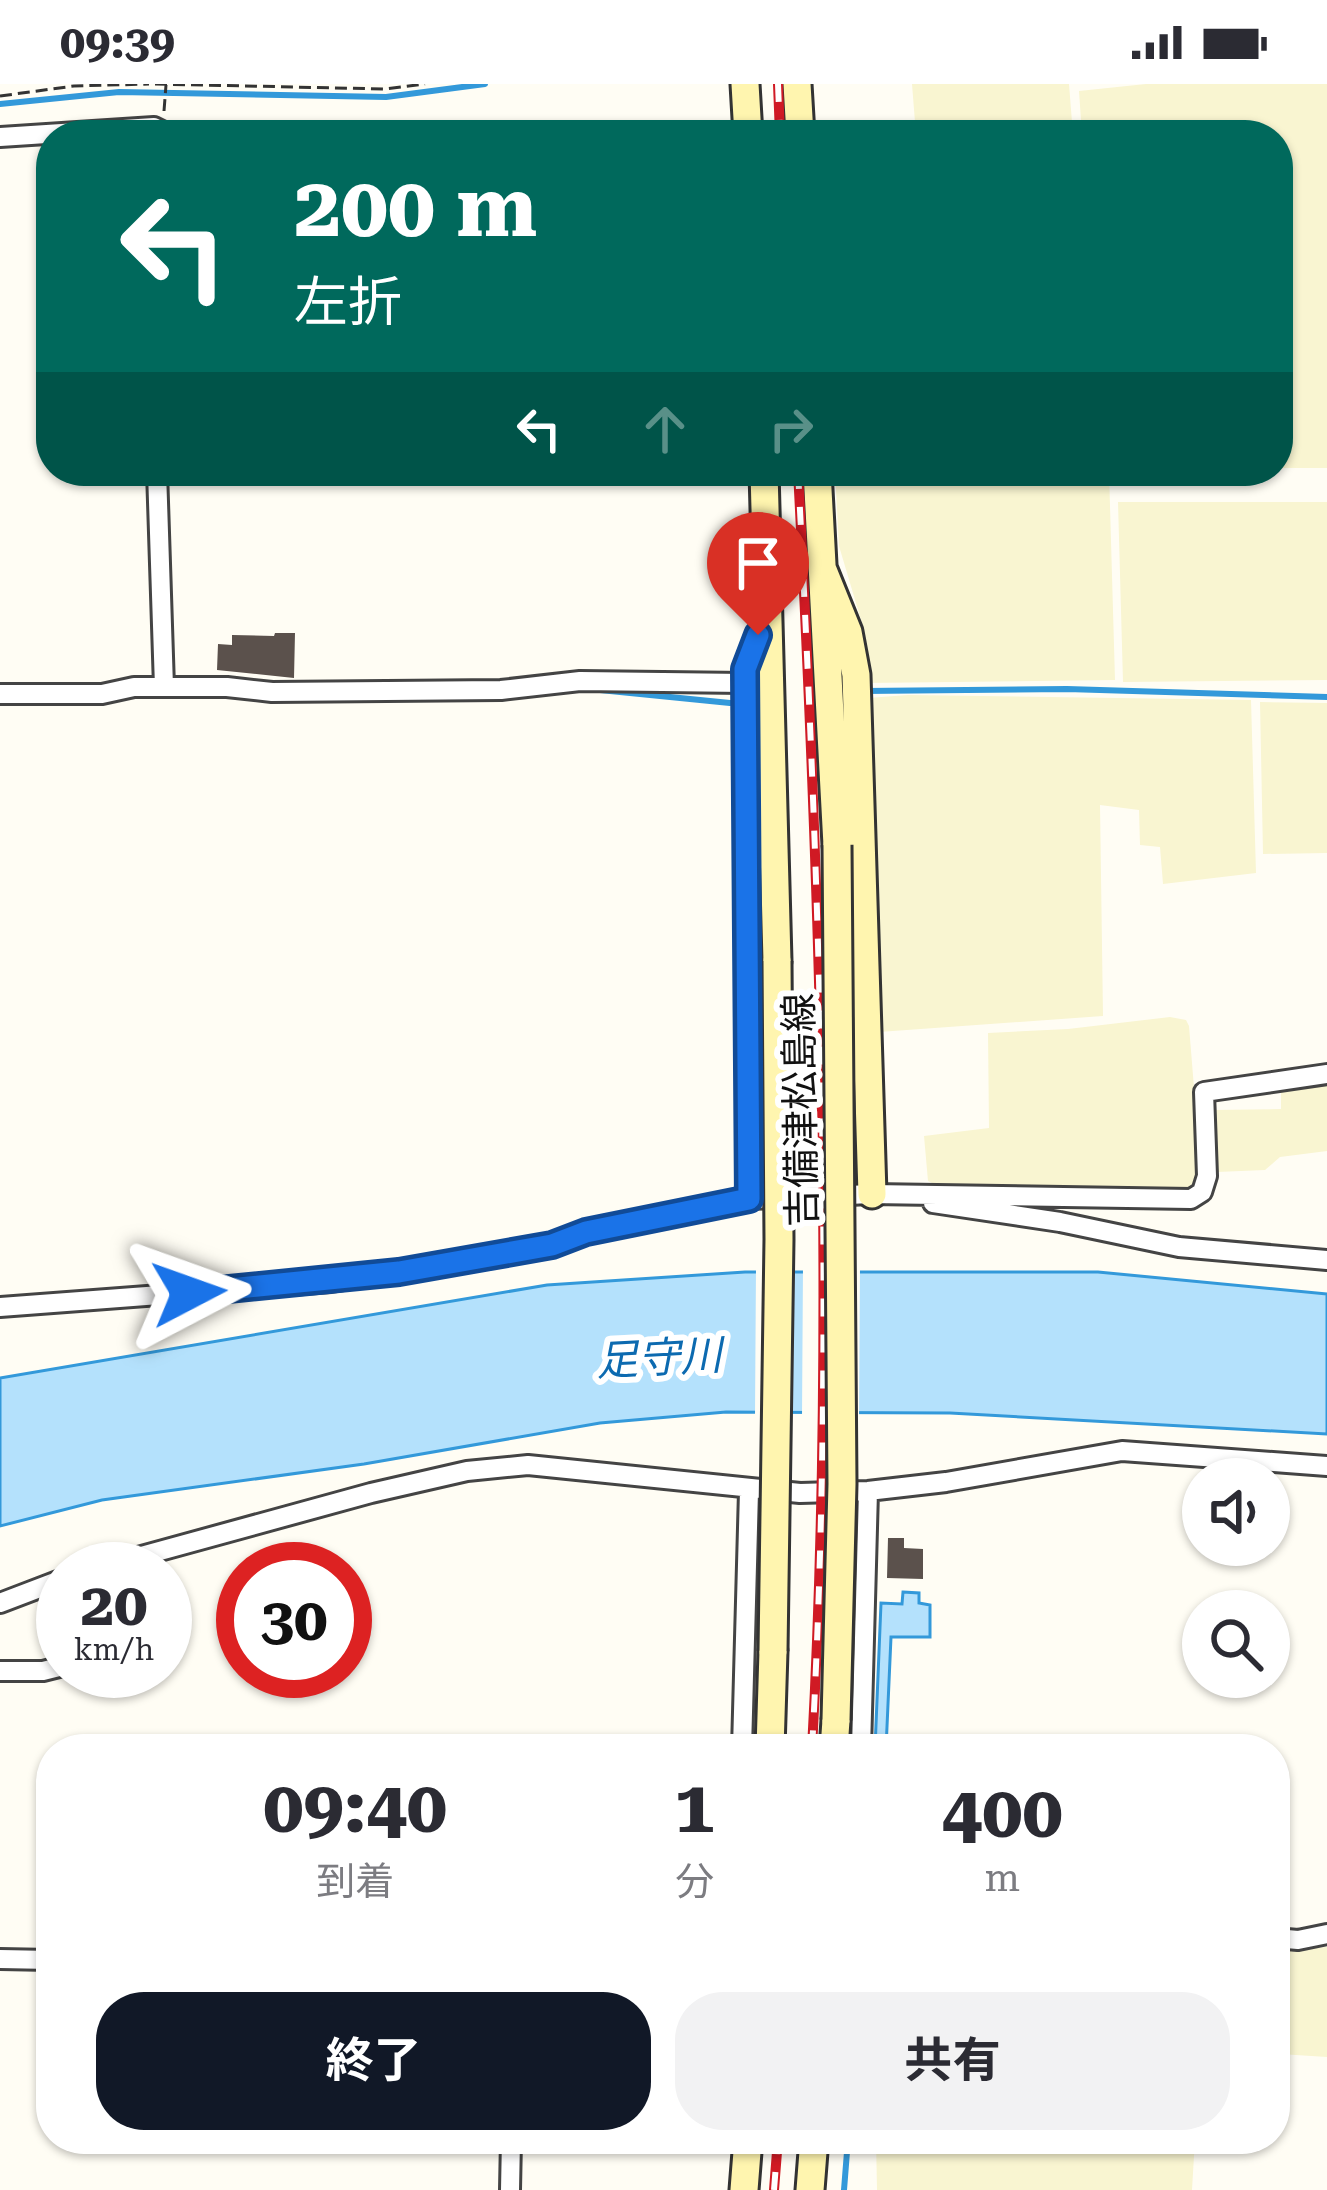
<!DOCTYPE html>
<html lang="ja">
<meta charset="utf-8">
<style>
body{margin:0;font-family:"Roboto Serif","Noto Sans JP",serif;background:#f2f2f3;color:#2b2b33;height:100vh;display:flex;flex-direction:column;font-size:45px;white-space:nowrap}
*{box-sizing:border-box;margin:0}
p{font-size:39px;color:#7c7c81}
.icon{flex:none;width:66px;height:66px;fill:none;stroke:currentColor;stroke-width:2;stroke-linecap:round;stroke-linejoin:round}
.map{position:relative;flex:1;overflow:hidden}
.side{position:absolute;left:36px;top:1650px;width:1254px;height:420px;display:flex;flex-direction:column;background:#fff;border-radius:48px;box-shadow:0 3px 9px #0004}
.side>*{flex:none}
.hud{position:absolute;left:36px;top:36px;width:1257px;height:366px;border-radius:48px;box-shadow:0 3px 9px #0004;background:#00695c;color:#fff;overflow:hidden}
.controls{position:absolute;left:1182px;top:1374px;display:grid;gap:24px}
.controls a{display:grid;place-items:center;width:108px;height:108px;border-radius:50%;background:#fff;box-shadow:0 3px 9px #0004;font-size:60px}
.speed{position:absolute;left:36px;top:1458px;display:flex;gap:24px;font-size:60px;font-weight:700;text-align:center}
.speed>*{display:grid;place-content:center;width:156px;height:156px;border-radius:50%;background:#fff;box-shadow:0 3px 9px #0004;line-height:1}
.speed small{font-size:30px;font-weight:400}
.speed .limit{border:18px solid #d22;background:#fff;color:#111}
.pin{position:absolute;display:grid;place-items:center;width:102px;height:102px;color:#fff;margin:-123px -51px;border-radius:50% 50% 50% 0;rotate:-45deg;box-shadow:0 0 12px #0007}
.pin .icon{rotate:45deg}
.me{position:absolute;width:132px;margin:-66px;rotate:86deg;stroke-linejoin:round;filter:drop-shadow(0 0 9px #0008)}
.turn{display:flex;align-items:center;gap:42px;height:252px;padding:0 60px;font-size:54px}
.turn .icon{width:156px;height:156px;stroke-width:2.5}
.turn b{display:block;font-size:84px;line-height:102px}
.lanes{display:flex;align-items:center;height:114px;padding:0 60px;background:#0003;justify-content:center;gap:60px;direction:ltr}
.lanes .off{opacity:.35}
.eta{display:flex;justify-content:space-evenly;align-items:center;height:204px;text-align:center}
.eta b{font-size:72px;font-weight:700;line-height:84px}
.action{display:flex;gap:24px;margin-top:auto;padding:24px 60px}
.action a{flex:1;height:138px;border-radius:48px;background:#111827;color:#fff;font-size:48px;font-weight:700;line-height:138px;text-align:center}
.action a+a{background:#f2f2f3;color:#2b2b33}
.status{display:flex;justify-content:space-between;align-items:center;height:84px;padding:0 60px;background:#fff;direction:ltr}
.status svg{height:33px;fill:currentColor}
.map>svg:first-child{display:block}
</style>
<div class="status"><b>09:39</b><svg viewBox="0 0 49 12"><path d="M0 12V9h3v3zM5 12V6h3v6zM10 12V3h3v9zM15 12V0h3v12zM26 1h20v11H26zM47 4h2v5h-2z"/></svg></div>
<div class="map">
<svg width="1327" height="2106" viewBox="0 0 1327 2106">
<rect width="100%" height="100%" fill="#fffdf4"/>
<path fill="#f9f5d1" d="M 912,0 L 1069,0 L 1073,51 L 916,51 Z
M 1146,0 L 1327,0 L 1327,384 L 1278,384 L 1278,51 L 1082,51 L 1079,7 Z
M 835,387 L 1109,387 L 1115,596 L 864,599 L 864,546 L 839,462 Z
M 1118,418 L 1327,418 L 1327,596 L 1123,598 Z
M 908,611 L 1251,616 L 1256,789 L 1163,800 L 1160,763 L 1140,761 L 1139,726 L 1100,721 L 1103,932 L 879,948 L 868,614 Z
M 1260,618 L 1327,619 L 1327,769 L 1263,770 Z
M 1170,933 L 1186,936 L 1189,942 L 1201,1090 L 1200,1099 L 1192,1104 L 936,1101 L 928,1097 L 924,1052 L 989,1044 L 988,949 L 1068,945 Z
M 1327,998 L 1327,1067 L 1280,1073 L 1265,1086 L 1217,1088 L 1213,1026 L 1281,1025 L 1281,1005 Z
M 1327,1863 L 1327,1973 L 1280,1970 L 1285,1866 Z
M 876,2055 L 1195,2055 L 1192,2106 L 877,2106 Z"/>
<path fill="#b4e1fc" stroke="#3399da" stroke-width="3" d="M 745,1188 L 1098,1188 L 1327,1210 L 1327,1350 L 950,1329 L 726,1328 L 600,1339 L 364,1380 L 102,1416 L 0,1442 L 0,1294 L 547,1201 Z
M 903,1508 L 919,1509 L 919,1519 L 930,1521 L 930,1553 L 891,1553 L 886,1665 L 875,1665 L 881,1519 L 902,1520 Z"/>
<path fill="#fffdf4" d="M 756,1182 L 790,1182 L 788,1334 L 755,1334 Z
M 803,1182 L 829,1182 L 827,1334 L 802,1334 Z
M 832,1182 L 860,1182 L 859,1334 L 832,1334 Z"/>
<g fill="none" stroke-linecap="round" stroke-linejoin="round">
<path stroke="#3399da" stroke-width="6" d="M 0,20 L 119,8 L 386,13 L 485,0
M 590,605 L 730,619
M 863,607 L 1067,605 L 1327,613
M 844,2106 L 848,2055"/>
</g>
<path fill="#5b514c" d="M 275,549 L 295,549 L 294,594 L 217,586 L 218,560 L 232,561 L 232,551 L 274,552 Z
M 888,1454 L 904,1454 L 904,1464 L 923,1465 L 923,1495 L 887,1494 Z"/>
<g fill="none" stroke-linecap="round" stroke-linejoin="round">
<defs>
<path id="street" d="M 0,53 L 154,43 L 162,47 L 162,51
M 157,387 L 164,603
M 0,610 L 102,610 L 134,603 L 227,603 L 272,608 L 501,606 L 580,597 L 745,599
M 749,1115 L 745,585 L 764,536
M 933,1119 L 1060,1138 L 1179,1163 L 1327,1176
M 0,1223 L 331,1198 L 399,1188 L 552,1161 L 586,1148 L 749,1115 L 872,1110 L 1191,1115 L 1202,1108 L 1207,1092 L 1204,1008 L 1327,990
M 94,1485 L 371,1409 L 467,1387 L 528,1381 L 800,1409 L 868,1407 L 946,1398 L 1122,1367 L 1327,1382
M 0,1519 L 63,1495
M 0,1587 L 43,1587 L 63,1582
M 742,1665 L 749,1407
M 861,1665 L 868,1407
M 1275,1854 L 1298,1856 L 1327,1850
M 0,1875 L 51,1876
M 510,2106 L 511,2055"/>
<path id="secondary" d="M 745,0 L 748,51
M 797,0 L 800,51
M 764,387 L 777,877
M 817,387 L 837,761
M 823,486 L 848,548 L 856,591 L 872,1110
M 770,1665 L 773,1567
M 834,1665 L 836,1636
M 744,2106 L 748,2055
M 810,2106 L 814,2055"/>
</defs>
<use href="#street" stroke="#444" stroke-width="24"/>
<use href="#secondary" stroke="#333" stroke-width="33"/>
<path stroke="#333" stroke-width="3" stroke-dasharray="12 6" stroke-linecap="butt" d="M 155,0 L 384,5 L 425,0
M 0,12 L 74,2 L 149,0
M 164,27 L 166,1"/>
<use href="#street" stroke="#fff" stroke-width="18"/>
<use href="#secondary" stroke="#fff5af" stroke-width="27"/>
<defs>
<path id="rail" d="M 778,0 L 780,51
M 798,387 C 820,812 835,1240 812,1665
M 774,2106 L 778,2055"/>
</defs>
<use href="#rail" stroke="#d01a24" stroke-width="10"/>
<use href="#rail" stroke="#fff" stroke-width="6" stroke-dasharray="18" stroke-linecap="butt"/>
<defs>
<path id="secondary-bridge" d="M 773,1567 L 779,1155 L 777,877
M 836,1636 L 842,1400 L 837,761"/>
</defs>
<use href="#secondary-bridge" stroke="#333" stroke-width="33" stroke-linecap="butt"/>
<use href="#secondary-bridge" stroke="#fff5af" stroke-width="27"/>
</g>
<g fill="none" stroke-linecap="round" stroke-linejoin="round">
<defs>
<path id="route" d="M 189,1209 L 399,1188 L 552,1161 L 586,1148 L 749,1115 L 745,585 L 758,551"/>
</defs>
<use href="#route" stroke="#114b97" stroke-width="30"/>
<use href="#route" stroke="#1a73e8" stroke-width="21"/>
</g>
<g text-anchor="middle" dominant-baseline="central" stroke-width="12" stroke-linejoin="round" paint-order="stroke">
<g font-size="39" fill="#111" stroke="#fff">
<text transform="translate(801 1026) rotate(-91)">吉備津松島線</text>
</g>
<g font-size="42" font-style="italic" fill="#0c6ab0" stroke="#fff">
<text transform="translate(659 1274) rotate(-3)">足守川</text>
</g>
</g>
</svg>
<div class="controls">
<a><svg class="icon" aria-label="sound" viewBox="0 0 24 24"><path d="M4 9h4l5-4v14l-5-4H4zM17 9q2 3 0 6"/></svg></a>
<a><svg class="icon" aria-label="search" viewBox="0 0 24 24"><circle cx="10" cy="10" r="6"/><path d="M15 15l6 6"/></svg></a>
</div>
<div class="speed"><div>20<small>km/h</small></div><div class="limit">30</div></div>
<div class="pin" style="left:758px;top:551px;background:#d93025"><svg class="icon" aria-label="arrive" viewBox="0 0 24 24"><path d="M6 21V4h12l-3 4 3 4H6"/></svg></div>
<svg class="me" style="left:189px;top:1209px" viewBox="-20 -20 40 40"><path d="M0-17L14 15 0 8-14 15z" fill="#1a73e8" stroke="#fff" stroke-width="4"/></svg>
<div class="hud">
<div class="turn"><svg class="icon" aria-label="left" viewBox="0 0 24 24"><path d="M17 20v-9H6M10 6l-5 5 5 5"/></svg><div><b>200 m</b>左折</div></div>
<div class="lanes"><svg class="icon" aria-label="left" viewBox="0 0 24 24"><path d="M17 20v-9H6M10 6l-5 5 5 5"/></svg><svg class="icon off" aria-label="ahead" viewBox="0 0 24 24"><path d="M12 20V5M6 11l6-6 6 6"/></svg><svg class="icon off" aria-label="right" viewBox="0 0 24 24"><path d="M7 20v-9h11M14 6l5 5-5 5"/></svg></div>
</div>
<section class="side">
<div class="eta">
<div><b>09:40</b><p>到着</p></div>
<div><b>1</b><p>分</p></div>
<div><b>400</b><p>m</p></div>
</div>
<div class="action"><a>終了</a><a>共有</a></div>
</section>
</div>
